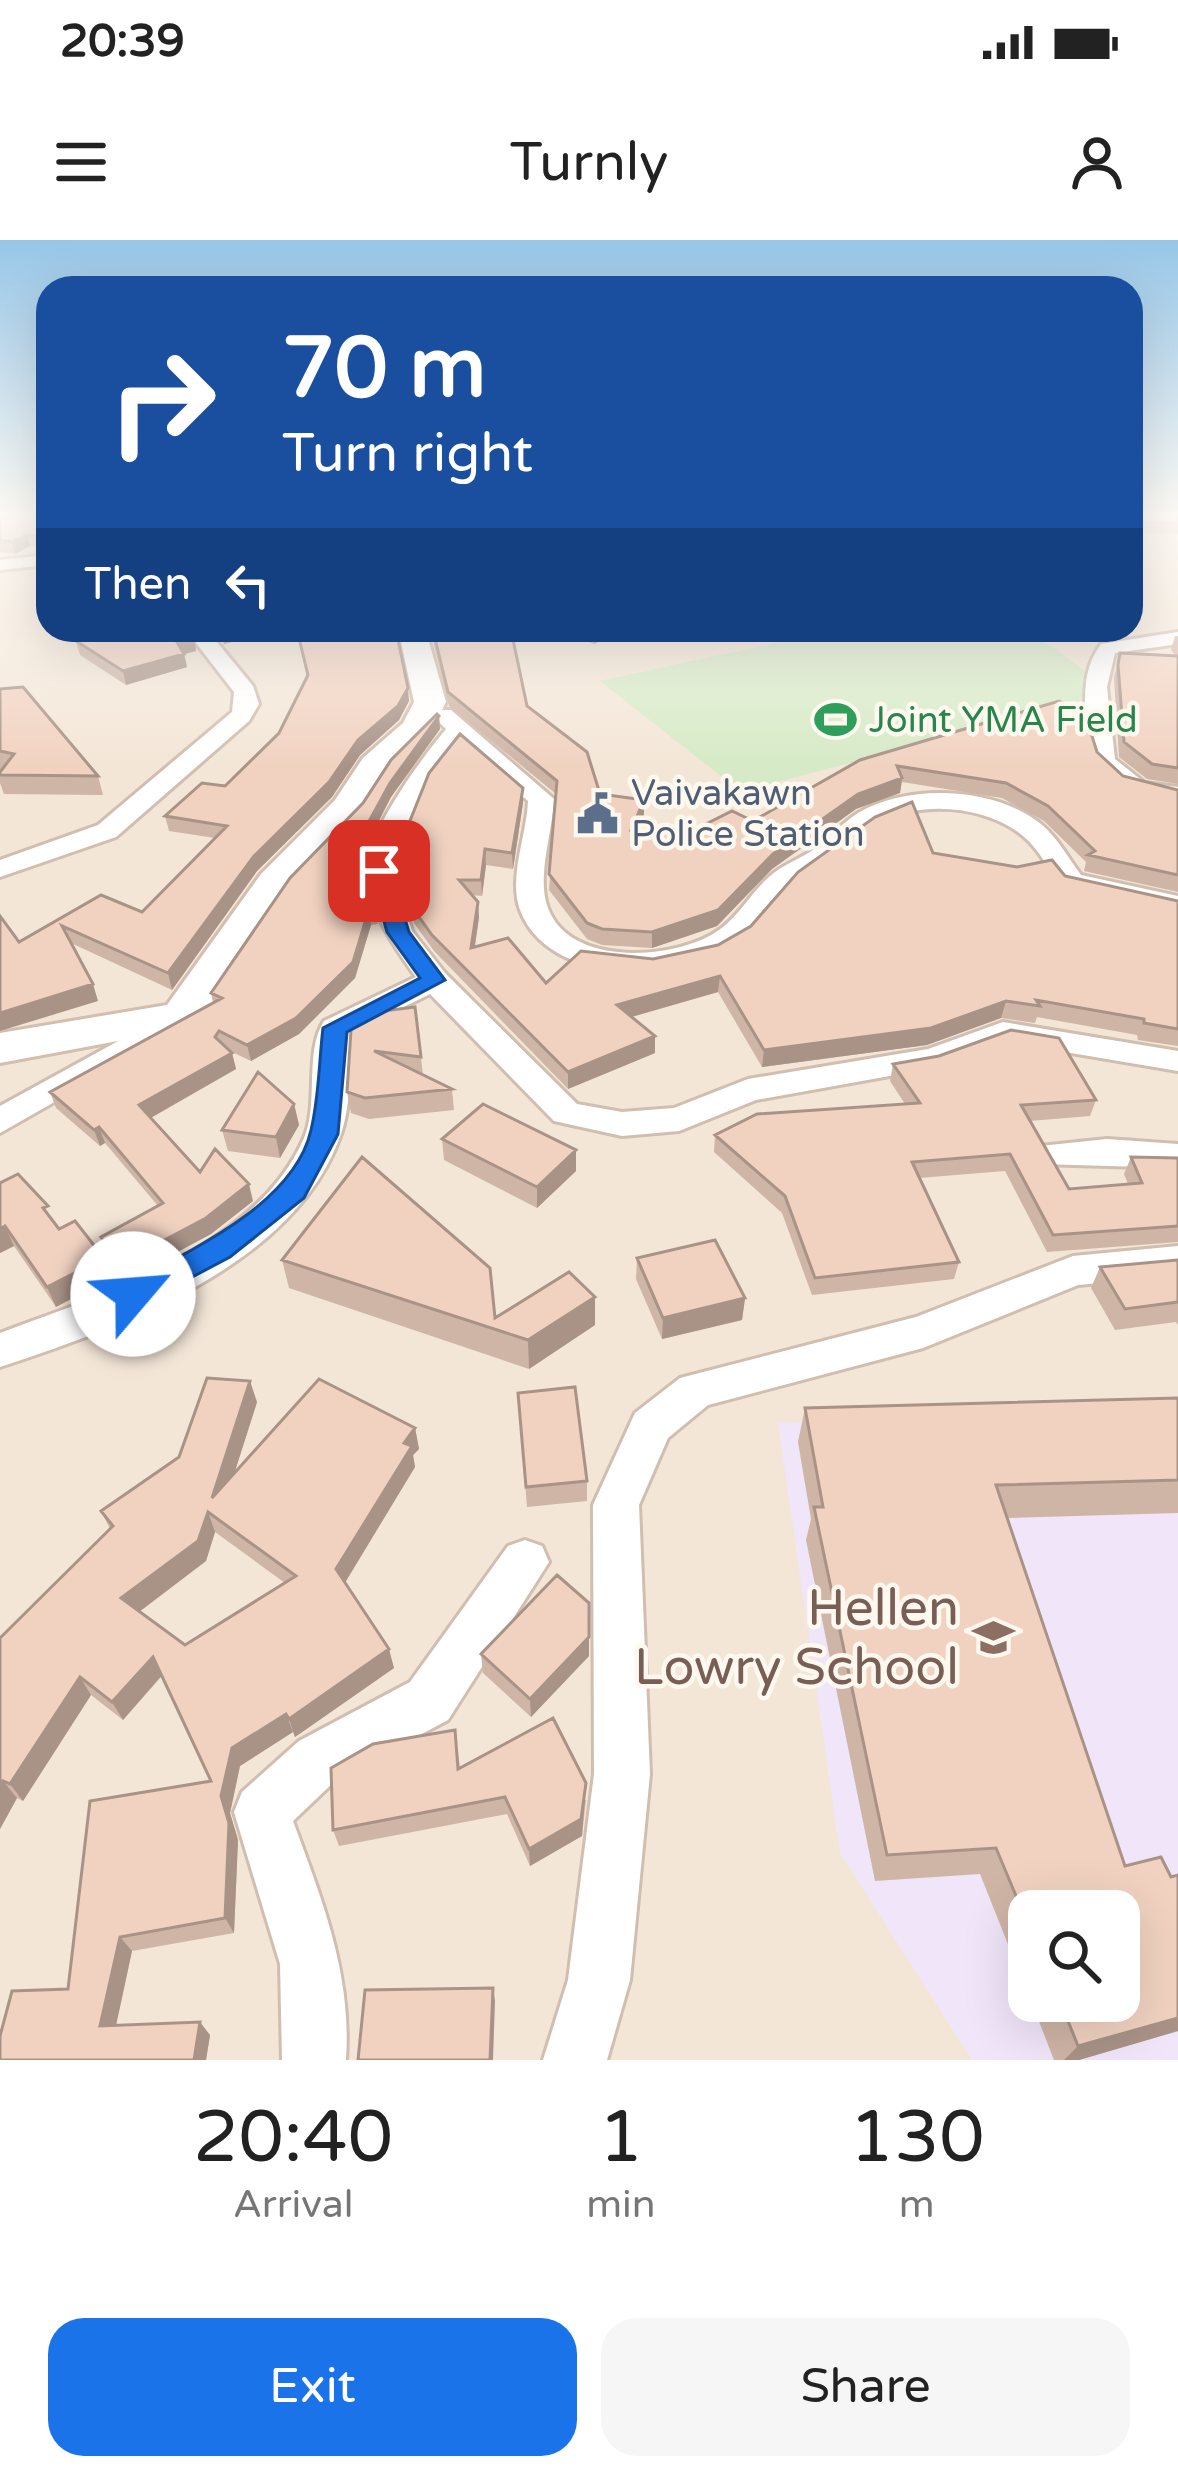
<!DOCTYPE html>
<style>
body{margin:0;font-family:"Varela Round",sans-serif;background:#f6f6f6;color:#222;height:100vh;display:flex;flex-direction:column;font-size:45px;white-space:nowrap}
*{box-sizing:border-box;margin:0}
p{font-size:39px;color:#767676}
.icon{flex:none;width:66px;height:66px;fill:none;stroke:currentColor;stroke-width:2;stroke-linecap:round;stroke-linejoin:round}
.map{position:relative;height:1820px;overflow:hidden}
.drawer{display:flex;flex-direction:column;background:#fff;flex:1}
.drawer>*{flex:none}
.guide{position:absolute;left:36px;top:36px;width:1107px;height:366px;border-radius:36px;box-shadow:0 12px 48px #0002;background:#1a4fa0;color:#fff;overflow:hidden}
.buttons{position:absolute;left:1008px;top:1650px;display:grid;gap:24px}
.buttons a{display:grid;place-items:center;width:132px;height:132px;border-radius:24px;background:#fff;box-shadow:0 12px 48px #0002;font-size:60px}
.pin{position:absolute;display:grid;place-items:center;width:102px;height:102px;color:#fff;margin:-51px;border-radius:24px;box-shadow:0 6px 18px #0006}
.me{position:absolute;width:132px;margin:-66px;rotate:63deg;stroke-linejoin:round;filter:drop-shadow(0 0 9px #0008)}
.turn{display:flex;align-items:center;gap:42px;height:252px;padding:0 48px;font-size:54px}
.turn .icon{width:156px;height:156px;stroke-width:2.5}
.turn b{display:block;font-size:84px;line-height:102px}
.then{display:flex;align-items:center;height:114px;padding:0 48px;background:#0003;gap:24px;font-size:45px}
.eta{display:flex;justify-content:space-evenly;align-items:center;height:204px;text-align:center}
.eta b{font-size:72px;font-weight:600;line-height:84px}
.action{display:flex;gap:24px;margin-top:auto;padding:24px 48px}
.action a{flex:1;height:138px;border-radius:36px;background:#1a73e8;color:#fff;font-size:48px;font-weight:600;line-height:138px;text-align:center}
.action a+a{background:#f6f6f6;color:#222}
.status{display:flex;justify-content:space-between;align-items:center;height:84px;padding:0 60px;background:#fff;direction:ltr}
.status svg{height:33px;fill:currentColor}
header{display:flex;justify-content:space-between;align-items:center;height:156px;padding:0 48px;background:#fff;font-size:54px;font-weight:600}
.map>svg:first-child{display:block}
</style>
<div class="status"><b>20:39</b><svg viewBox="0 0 49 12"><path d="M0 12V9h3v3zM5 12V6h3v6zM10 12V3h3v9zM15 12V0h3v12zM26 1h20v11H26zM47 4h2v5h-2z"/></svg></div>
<header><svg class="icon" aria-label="menu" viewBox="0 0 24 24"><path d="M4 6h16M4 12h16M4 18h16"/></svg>Turnly<svg class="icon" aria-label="person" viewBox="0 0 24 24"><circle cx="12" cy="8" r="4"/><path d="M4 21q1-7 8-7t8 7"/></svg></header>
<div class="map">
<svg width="1178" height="1820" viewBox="0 0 1178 1820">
<rect width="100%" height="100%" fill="#fcf4e9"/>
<path fill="#f3e6d7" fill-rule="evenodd" d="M 0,273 L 48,273 L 48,390 L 1131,390 L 1131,273 L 1178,273 L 1178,1820 L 0,1820 ZM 1029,1671 L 1119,1671 L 1119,1761 L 1029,1761 Z"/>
<path fill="#f1e5f9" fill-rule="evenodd" d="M 1178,1164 L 1178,1820 L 972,1820 L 840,1613 L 778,1183 ZM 1029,1671 L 1119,1671 L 1119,1761 L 1029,1761 Z"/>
<path fill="#d6eac7" d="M 836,390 L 1017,390 L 1053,407 L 1090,435 L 1083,460 C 970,495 855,520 741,552 L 600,441 Z"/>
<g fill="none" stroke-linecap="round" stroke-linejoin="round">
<defs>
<path id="street" d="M 48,315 L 48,325 L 0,330 L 0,320 Z
M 186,390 L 207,390 L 253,446 L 259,464 L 249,481 L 116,597 L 0,637 L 0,620 L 98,585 L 232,472 L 234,452 Z
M 1178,392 L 1178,404 L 1115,413 L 1107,447 L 1115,519 L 1145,543 L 1178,547 L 1178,563 C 1116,557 1083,533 1085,468 C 1085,443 1086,425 1101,404 Z
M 435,470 L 451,470 L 554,559 C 553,592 536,636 548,668 C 570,728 677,720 719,690 C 739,676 751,653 769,637 C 783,624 801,619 816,608 C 831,597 842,583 858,573 C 909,543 995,547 1041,584 C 1058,598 1068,618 1081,635 L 1178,656 L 1178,674 L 1061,647 C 1049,630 1039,609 1023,596 C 986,565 917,559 876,585 C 860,594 849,609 834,620 C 819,631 802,636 788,649 C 770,666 759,690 739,704 C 681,743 549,747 520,670 C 508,638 527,594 528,561 L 460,502 L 426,545 L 393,631 L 412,691 L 445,733 L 577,864 L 622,872 L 674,868 L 748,839 L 928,809 L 1003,782 L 1178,811 L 1178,831 L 1006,802 L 934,828 L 756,860 L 679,891 L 622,896 L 554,881 L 430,754 L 351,793 C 349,826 352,862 341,894 C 295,1026 121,1087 0,1127 L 0,1093 C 103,1054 256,1009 304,898 C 319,863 304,812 324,781 L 416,737 C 393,705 373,676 367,636 C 361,599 422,518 446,489 L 432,475 Z
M 182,766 L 193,769 L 198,776 L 193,783 L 0,893 L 0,866 Z
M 1107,899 L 1178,904 L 1178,928 L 1040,924 L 1035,915 L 1040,906 Z
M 1178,1006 L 1178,1036 L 1078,1045 L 923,1108 L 708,1165 L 668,1198 L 639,1265 L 650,1534 L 630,1740 L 607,1820 L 543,1820 L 568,1740 L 594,1534 L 593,1265 L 635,1173 L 680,1138 L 916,1077 L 1073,1016 Z
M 525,1300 L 542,1306 L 549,1322 L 448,1480 L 337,1539 L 293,1581 C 322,1660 352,1734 346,1820 L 282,1820 L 280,1724 L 234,1572 L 242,1552 L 299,1501 L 410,1442 L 508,1306 Z"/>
<path id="secondary" d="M 415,393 L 429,402 L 446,462 L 429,495 L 389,531 L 362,575 L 289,650 L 198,786 L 0,823 L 0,793 L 167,765 L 261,634 L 335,560 L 363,518 L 403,483 L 414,462 L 401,402 Z"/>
</defs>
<use href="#street" stroke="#d0beb1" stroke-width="6"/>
<use href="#secondary" stroke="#d3beaf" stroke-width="6"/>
<use href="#street" fill="#fff" fill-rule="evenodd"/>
<use href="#secondary" fill="#fff" fill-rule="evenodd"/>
</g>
<path fill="#cfb5a6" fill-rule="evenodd" d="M 0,273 L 48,273 L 48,308 L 30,306 L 15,314 L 0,312 Z
M 1131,273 L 1178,273 L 1178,294 L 1131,293 Z
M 213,390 L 278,390 L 224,404 Z
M 296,390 L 416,390 L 398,400 L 409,461 L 399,480 L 360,515 L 332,557 L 257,631 L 172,750 L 71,703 L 98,761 L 19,702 L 101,655 L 142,672 L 215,598 L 169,591 L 165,576 L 225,546 L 279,493 L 307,437 Z
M 418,390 L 511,390 L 527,466 L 600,554 L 644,575 L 637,590 L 688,593 L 753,581 L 860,520 L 1097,512 L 1123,536 L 1178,550 L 1178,652 L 1084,631 L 1086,622 L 1044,581 L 1002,558 L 902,542 L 900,553 L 856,569 L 772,629 L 717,686 L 652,708 L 602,705 L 587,699 L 549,650 L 556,554 L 449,466 L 433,401 Z
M 552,390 L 623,390 L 594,404 Z
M 1175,396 L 1178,396 L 1178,544 L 1147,539 L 1119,517 L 1114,438 L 1120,413 L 1176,416 L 1171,410 Z
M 194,398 L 196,411 L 184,414 L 187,427 L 126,445 L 80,415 L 76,401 Z
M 0,449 L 98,536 L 103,555 L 4,554 L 0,543 L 0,532 L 2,529 L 0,529 Z
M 439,476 L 440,489 L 391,557 L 369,600 L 364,631 L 376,669 L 378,684 L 371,685 L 355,738 L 299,794 L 251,821 L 230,811 L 232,813 L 236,829 L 151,878 L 200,932 L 253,961 L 211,994 L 127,1039 L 107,1013 L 101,997 L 158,966 L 105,903 L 100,906 L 56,868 L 50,852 L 213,763 L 211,753 L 363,563 Z
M 523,548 L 523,563 L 513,629 L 486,625 L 482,656 L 472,655 L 479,677 L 475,707 L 546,743 L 718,705 L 933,613 L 1065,636 L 1178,661 L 1178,806 L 1138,800 L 1137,795 L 1037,777 L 1035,783 L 1001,778 L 927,805 L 762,827 L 718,752 L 632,777 L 655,813 L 568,849 L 434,711 L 414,683 L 398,631 L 396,616 Z
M 415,767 L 423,835 L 452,849 L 454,870 L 369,879 L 351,873 L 347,852 Z
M 893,824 L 1096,860 L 1090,876 L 1030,881 L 1069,949 L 1128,944 L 1124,934 L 1131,917 L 1178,918 L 1178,1002 L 1047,1012 L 1005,931 L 919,938 L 959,1022 L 954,1039 L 812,1055 L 782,973 L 714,912 L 715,895 L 905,864 L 890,841 Z
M 294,864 L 299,885 L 280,918 L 228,911 L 222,890 Z
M 442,899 L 576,931 L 537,968 L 444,920 Z
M 0,943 L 55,984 L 59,989 L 104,1018 L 112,1037 L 56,1067 L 14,1006 L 0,1013 Z
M 637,1018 L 745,1058 L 742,1080 L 662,1099 L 636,1039 Z
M 282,1020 L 495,1078 L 595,1057 L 595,1085 L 529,1129 L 289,1048 Z
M 1178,1020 L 1178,1085 L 1176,1082 L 1115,1090 L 1091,1048 L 1100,1027 Z
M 518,1153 L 587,1241 L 587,1261 L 527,1267 Z
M 1178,1158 L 1178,1273 L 1007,1278 L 1125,1626 L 1171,1637 L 1178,1635 L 1178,1791 L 1079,1820 L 1054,1820 L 1031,1761 L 1119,1761 L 1029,1671 L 1029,1757 L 980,1634 L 875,1641 L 806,1300 L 811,1279 L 798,1202 L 805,1168 Z
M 257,1162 L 234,1234 L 415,1188 L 419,1209 L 413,1215 L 415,1227 L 345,1343 L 394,1428 L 295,1497 L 293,1492 L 240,1526 L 230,1573 L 238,1600 L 234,1693 L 132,1711 L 116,1786 L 210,1795 L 206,1820 L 0,1820 L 68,1749 L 211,1541 L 162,1436 L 123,1480 L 91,1455 L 23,1561 L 17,1558 L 0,1589 L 0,1398 L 110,1289 L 101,1271 ZM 215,1292 L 285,1343 L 185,1405 L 139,1372 L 206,1321 Z
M 481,1414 L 589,1416 L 531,1477 L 483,1433 Z
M 455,1490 L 460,1528 L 586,1560 L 582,1596 L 530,1626 L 507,1574 L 339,1606 L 333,1590 Z"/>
<path fill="#a99387" d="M 27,295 L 30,306 L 15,314 L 12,302 Z
M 224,390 L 278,390 L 224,404 L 222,391 Z
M 396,390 L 416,390 L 397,400 Z
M 597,390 L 623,390 L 594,404 L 595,391 Z
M 194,398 L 196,411 L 184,414 L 187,427 L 126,445 L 123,431 L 177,402 Z
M 408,448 L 409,461 L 399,480 L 360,515 L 332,557 L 257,631 L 172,750 L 168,733 L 254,616 Z
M 439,476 L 440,489 L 391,557 L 369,600 L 363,637 L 360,622 L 367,585 L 390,543 Z
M 902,538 L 900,553 L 856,569 L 772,629 L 717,686 L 652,708 L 652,692 L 773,614 L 858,554 Z
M 523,548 L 523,563 L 513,629 L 512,613 Z
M 644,560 L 644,575 L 630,605 L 631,590 Z
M 485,609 L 486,625 L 482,656 L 481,640 Z
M 478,662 L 479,677 L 472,724 L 471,708 Z
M 369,669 L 371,685 L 355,738 L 299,794 L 251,821 L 247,805 Z
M 720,736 L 718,752 L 617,781 L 617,765 Z
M 93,744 L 98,761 L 0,791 L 0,773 Z
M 1006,761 L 1001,778 L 927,805 L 762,827 L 764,810 Z
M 655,796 L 655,813 L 568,849 L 568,832 Z
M 232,813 L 236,829 L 145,881 L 139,865 Z
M 294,864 L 299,885 L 280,918 L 276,897 Z
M 99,887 L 105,903 L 100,906 L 94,890 Z
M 576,910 L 576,931 L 537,968 L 537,947 Z
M 249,944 L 253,961 L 211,994 L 127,1039 L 121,1023 Z
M 5,986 L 14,1006 L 0,1013 L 0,989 Z
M 104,1018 L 112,1037 L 56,1067 L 47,1047 Z
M 595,1057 L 595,1085 L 529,1129 L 528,1100 Z
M 745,1058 L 742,1080 L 662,1099 L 663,1078 Z
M 250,1141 L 257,1162 L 220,1278 L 212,1258 Z
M 415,1188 L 419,1209 L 413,1215 L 415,1227 L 341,1349 L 336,1329 L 404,1203 Z
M 208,1272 L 215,1292 L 206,1321 L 131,1378 L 121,1358 Z
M 589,1397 L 589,1416 L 531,1477 L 530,1459 Z
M 389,1409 L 394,1428 L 295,1497 L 289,1479 Z
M 153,1417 L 162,1435 L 123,1480 L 112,1462 Z
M 80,1437 L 91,1455 L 23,1561 L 10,1544 Z
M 286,1474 L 293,1492 L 240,1526 L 230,1573 L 238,1600 L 234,1693 L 225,1678 L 221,1556 L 232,1508 Z
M 3,1541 L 17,1558 L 0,1589 L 0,1546 Z
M 586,1543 L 582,1596 L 530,1626 L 529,1609 Z
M 120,1697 L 132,1711 L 113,1799 L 100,1786 Z
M 493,1748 L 495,1761 L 493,1820 L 490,1820 Z
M 1178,1778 L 1178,1791 L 1079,1820 L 1064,1820 L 1078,1806 Z
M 200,1782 L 210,1795 L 206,1820 L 194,1820 Z"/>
<path fill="#f1d2c1" stroke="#a99387" stroke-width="3" fill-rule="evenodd" d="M 0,273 L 48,273 L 48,297 L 27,295 L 12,302 L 0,300 Z
M 1131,273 L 1178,273 L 1178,283 L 1131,281 Z
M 76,390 L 188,390 L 194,398 L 177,402 L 184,414 L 123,431 L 76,401 Z
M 297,390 L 396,390 L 408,448 L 398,466 L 358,500 L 329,542 L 254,616 L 168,733 L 62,686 L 93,744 L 0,773 L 0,676 L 19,702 L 101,655 L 142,672 L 227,586 L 165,576 L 202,543 L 225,546 L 279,493 L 308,435 Z
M 433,390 L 511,390 L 527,466 L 587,512 L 600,554 L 644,560 L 631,590 L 688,593 L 732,571 L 753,581 L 860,520 L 1059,461 L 1085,474 L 1097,512 L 1123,536 L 1178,550 L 1178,635 L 1088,615 L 1095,611 L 1048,566 L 1006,543 L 897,526 L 902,538 L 858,554 L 773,614 L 718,670 L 652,692 L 602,689 L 587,683 L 549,634 L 557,541 L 448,452 Z
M 1120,413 L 1178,416 L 1178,528 L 1152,524 L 1124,502 L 1118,425 Z
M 23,447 L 98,536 L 0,535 L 0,532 L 14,514 L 0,511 L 0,449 Z
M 437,474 L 439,476 L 390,543 L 367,585 L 360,622 L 376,669 L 369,669 L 353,722 L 296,778 L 247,805 L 219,791 L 215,797 L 232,813 L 139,865 L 200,932 L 215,909 L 249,944 L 206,978 L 121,1023 L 101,997 L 163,963 L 99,887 L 94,890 L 50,852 L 222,758 L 211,753 L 290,638 L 363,563 L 391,520 Z
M 460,494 L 523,548 L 512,613 L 485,609 L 481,640 L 459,640 L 478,662 L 471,708 L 508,698 L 546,743 L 581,711 L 653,719 L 718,705 L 751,686 L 798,632 L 875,577 L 912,562 L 933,613 L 1017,627 L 1052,620 L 1065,636 L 1178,661 L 1178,789 L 1144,783 L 1144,779 L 1036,760 L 1040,766 L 1006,761 L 931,788 L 764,810 L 720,736 L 617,765 L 655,796 L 568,832 L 432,695 L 412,667 L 396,616 L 429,533 Z
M 415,767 L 421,817 L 374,811 L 452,849 L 365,858 L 347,852 L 352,775 Z
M 1011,790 L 1059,798 L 1096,860 L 1021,865 L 1069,949 L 1142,943 L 1131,917 L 1178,918 L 1178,986 L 1053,995 L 1010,914 L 912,922 L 959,1022 L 815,1038 L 785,956 L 715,895 L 757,874 L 920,863 L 893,824 L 939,816 Z
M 258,832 L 294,864 L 276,897 L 222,890 Z
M 483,864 L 576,910 L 537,947 L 442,899 Z
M 362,917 L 490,1028 L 495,1078 L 569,1032 L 595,1057 L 528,1100 L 282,1020 Z
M 18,934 L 48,966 L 43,968 L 59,989 L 75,981 L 104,1018 L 47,1047 L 5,986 L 0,989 L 0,943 Z
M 715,1000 L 745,1058 L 663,1078 L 637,1018 Z
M 1178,1020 L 1178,1062 L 1125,1069 L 1100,1027 Z
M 207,1138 L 250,1141 L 212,1258 L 319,1139 L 415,1188 L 404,1203 L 412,1206 L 336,1329 L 389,1409 L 289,1479 L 286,1474 L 232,1508 L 221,1556 L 229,1583 L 225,1678 L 120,1697 L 100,1786 L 200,1782 L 194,1820 L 0,1820 L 0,1796 L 12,1751 L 68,1749 L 90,1561 L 211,1541 L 153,1417 L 112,1462 L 80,1437 L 10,1544 L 3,1541 L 0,1546 L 0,1398 L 113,1286 L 101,1271 L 179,1217 ZM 208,1272 L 296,1336 L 185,1405 L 121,1358 L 198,1301 Z
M 575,1147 L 587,1241 L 526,1247 L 518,1153 Z
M 1178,1158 L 1178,1240 L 996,1245 L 1125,1626 L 1161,1617 L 1171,1637 L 1178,1635 L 1178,1778 L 1078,1806 L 1060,1761 L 1119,1761 L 1119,1671 L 1029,1671 L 1029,1687 L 996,1608 L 887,1615 L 814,1267 L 823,1267 L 805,1168 Z
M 557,1335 L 589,1363 L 589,1397 L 530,1459 L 481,1414 Z
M 553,1478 L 586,1543 L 581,1579 L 529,1609 L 505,1557 L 333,1590 L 331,1528 L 373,1504 L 455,1490 L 458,1529 Z
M 493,1748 L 490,1820 L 358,1820 L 365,1750 Z"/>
<linearGradient id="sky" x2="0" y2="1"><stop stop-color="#97c6e7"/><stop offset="0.52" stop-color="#fefaf5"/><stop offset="1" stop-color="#fefaf5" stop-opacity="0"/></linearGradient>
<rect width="1178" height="528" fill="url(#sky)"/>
<path fill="#1a73e8" stroke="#114b97" stroke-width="3" d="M 379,624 L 390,631 L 409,692 L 445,740 L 347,792 L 338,894 L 304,958 L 230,1017 L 143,1063 L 122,1063 L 117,1054 L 122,1046 C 184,1014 294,966 311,890 C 319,858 319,821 323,788 L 420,738 L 387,692 L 369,631 Z"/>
<defs>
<symbol id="stadium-bare" viewBox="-9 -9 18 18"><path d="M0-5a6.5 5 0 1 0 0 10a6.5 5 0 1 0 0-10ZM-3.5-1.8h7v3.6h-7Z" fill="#2e9e5b" stroke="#fef8ef" stroke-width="2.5" paint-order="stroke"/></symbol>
<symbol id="civic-bare" viewBox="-9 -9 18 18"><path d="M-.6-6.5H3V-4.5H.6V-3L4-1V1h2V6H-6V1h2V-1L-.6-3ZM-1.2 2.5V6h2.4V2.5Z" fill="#5c6f8a" stroke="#fef8ef" stroke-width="2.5" paint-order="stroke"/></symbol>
<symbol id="school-bare" viewBox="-9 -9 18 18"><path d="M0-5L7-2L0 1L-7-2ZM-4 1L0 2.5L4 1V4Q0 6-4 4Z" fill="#8d6e63" stroke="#fef8ef" stroke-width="2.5" paint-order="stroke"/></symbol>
</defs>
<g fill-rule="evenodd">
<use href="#stadium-bare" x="806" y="450" width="59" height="59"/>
<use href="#civic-bare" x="568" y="544" width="59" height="59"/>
<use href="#school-bare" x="964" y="1368" width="59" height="59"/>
</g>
<g text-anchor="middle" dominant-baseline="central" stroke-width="9" stroke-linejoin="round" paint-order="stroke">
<g font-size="36" fill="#27864d" stroke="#fef8ef" text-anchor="start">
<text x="869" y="480">Joint YMA Field</text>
</g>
<g font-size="36" fill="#4e5e75" stroke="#fef8ef" text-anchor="start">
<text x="631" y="553">Vaivakawn<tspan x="631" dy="41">Police Station</tspan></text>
</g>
<g font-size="51" fill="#785e54" stroke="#fef8ef" text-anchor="end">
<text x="959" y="1369">Hellen<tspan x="959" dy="59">Lowry School</tspan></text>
</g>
</g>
</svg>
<div class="buttons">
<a><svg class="icon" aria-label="search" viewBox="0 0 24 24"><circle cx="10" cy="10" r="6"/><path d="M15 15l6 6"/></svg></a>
</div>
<div class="pin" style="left:379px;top:631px;background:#d93025"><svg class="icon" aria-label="arrive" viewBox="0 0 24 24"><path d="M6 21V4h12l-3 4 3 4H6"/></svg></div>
<svg class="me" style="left:133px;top:1054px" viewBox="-20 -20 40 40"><circle r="19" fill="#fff"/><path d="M0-13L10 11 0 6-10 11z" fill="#1a73e8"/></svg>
<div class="guide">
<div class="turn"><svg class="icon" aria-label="right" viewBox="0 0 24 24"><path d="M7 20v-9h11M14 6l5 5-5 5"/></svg><div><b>70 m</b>Turn right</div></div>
<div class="then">Then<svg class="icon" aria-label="left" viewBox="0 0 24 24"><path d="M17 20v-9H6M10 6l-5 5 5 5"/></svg></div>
</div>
</div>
<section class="drawer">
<div class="eta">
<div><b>20:40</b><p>Arrival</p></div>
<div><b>1</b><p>min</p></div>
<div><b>130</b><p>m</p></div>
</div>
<div class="action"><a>Exit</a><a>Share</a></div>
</section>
